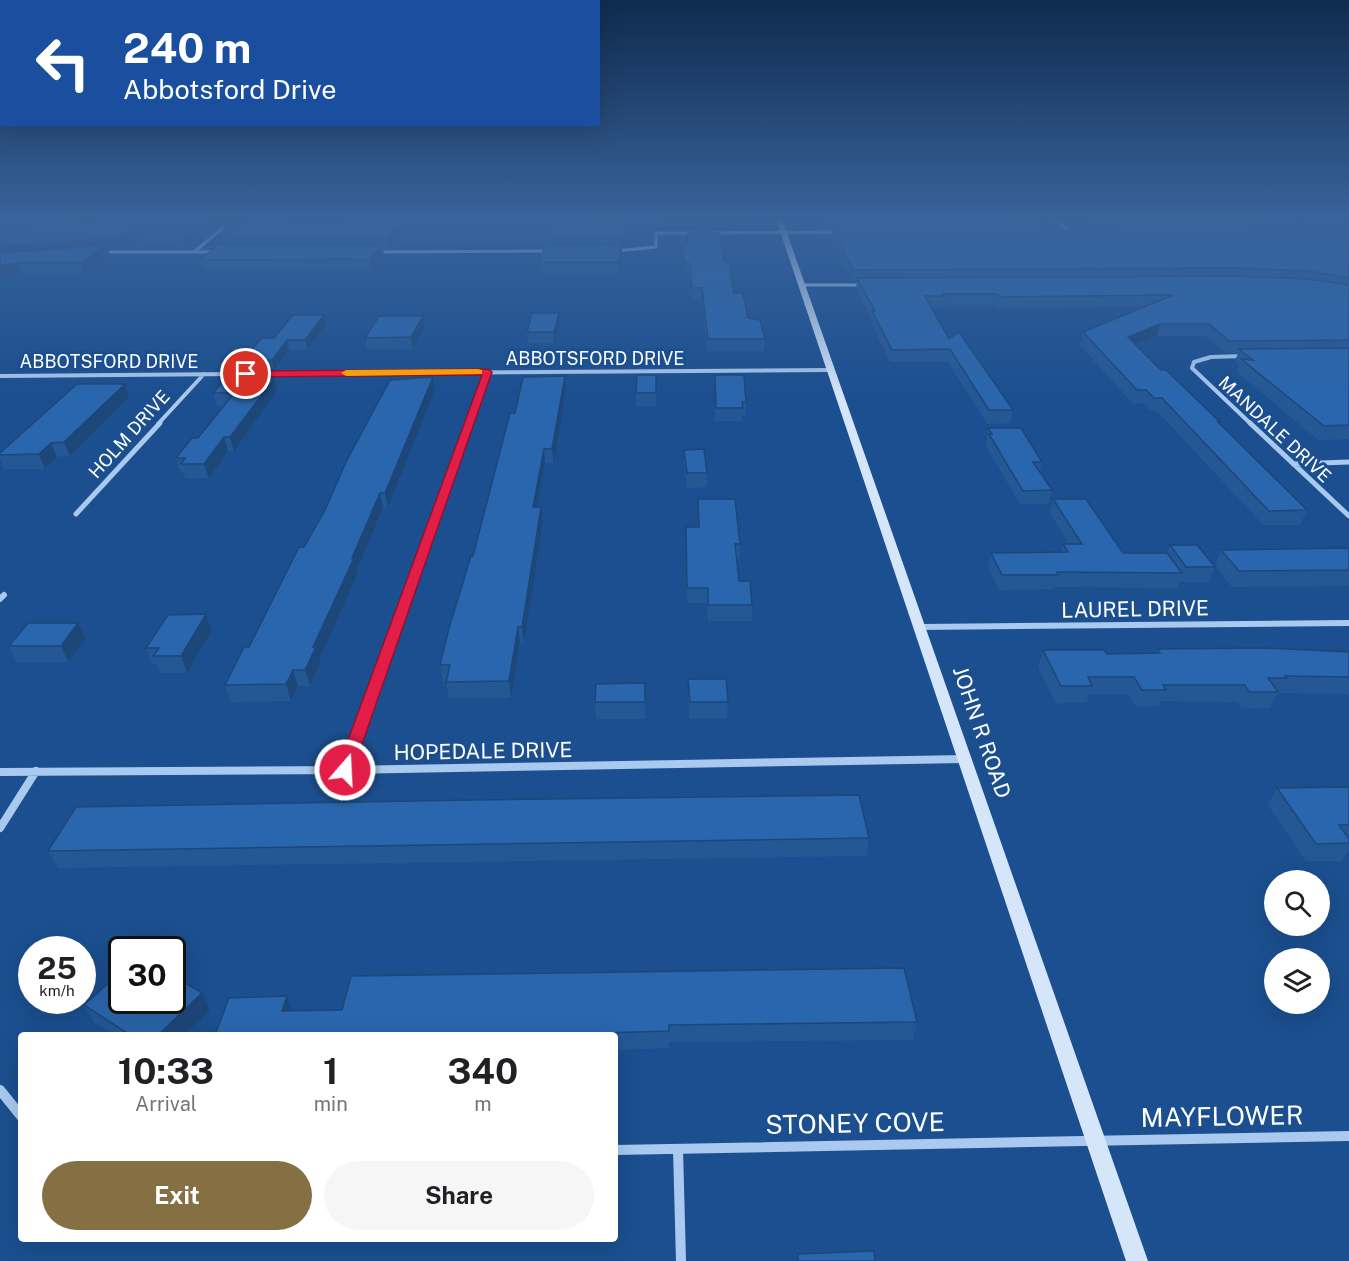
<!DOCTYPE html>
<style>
body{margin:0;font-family:"Public Sans",sans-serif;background:#f6f6f6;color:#202124;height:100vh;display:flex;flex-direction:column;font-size:22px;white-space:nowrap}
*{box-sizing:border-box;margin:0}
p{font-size:20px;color:#757577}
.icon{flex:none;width:33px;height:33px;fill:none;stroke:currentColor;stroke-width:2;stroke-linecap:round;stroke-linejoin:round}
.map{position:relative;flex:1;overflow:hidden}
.panel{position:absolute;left:18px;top:1032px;width:600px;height:210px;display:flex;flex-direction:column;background:#fff;border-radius:6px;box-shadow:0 6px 24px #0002}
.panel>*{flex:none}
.banner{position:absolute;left:0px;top:0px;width:600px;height:126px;box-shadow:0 6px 24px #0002;background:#1a4fa0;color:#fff;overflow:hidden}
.controls{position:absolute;left:1264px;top:870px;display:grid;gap:12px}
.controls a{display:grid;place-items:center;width:66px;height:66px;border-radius:50%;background:#fff;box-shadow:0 6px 24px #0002;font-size:30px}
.speed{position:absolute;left:18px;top:936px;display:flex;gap:12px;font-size:30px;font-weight:700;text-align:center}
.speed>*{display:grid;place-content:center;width:78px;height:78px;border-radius:50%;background:#fff;box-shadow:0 6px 24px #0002;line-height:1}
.speed small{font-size:15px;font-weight:400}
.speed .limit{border:3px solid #111;border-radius:9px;background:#fff;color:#111}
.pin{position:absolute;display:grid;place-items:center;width:51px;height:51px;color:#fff;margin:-26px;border:3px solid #fff;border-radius:50%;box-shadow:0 2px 6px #0007}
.me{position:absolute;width:66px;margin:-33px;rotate:19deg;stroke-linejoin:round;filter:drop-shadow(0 0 4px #0008)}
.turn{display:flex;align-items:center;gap:21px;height:126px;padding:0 24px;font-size:27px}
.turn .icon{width:78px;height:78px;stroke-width:2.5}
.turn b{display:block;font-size:42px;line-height:51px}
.eta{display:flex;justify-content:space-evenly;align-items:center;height:102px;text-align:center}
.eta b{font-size:36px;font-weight:700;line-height:42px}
.action{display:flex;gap:12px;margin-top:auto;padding:12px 24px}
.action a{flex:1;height:69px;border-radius:36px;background:#847042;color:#fff;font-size:24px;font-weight:700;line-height:69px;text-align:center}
.action a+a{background:#f6f6f6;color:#202124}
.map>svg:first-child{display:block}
</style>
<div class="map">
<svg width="1349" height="1261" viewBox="0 0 1349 1261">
<rect width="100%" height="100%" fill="#1b4f8f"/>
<path fill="#2461a8" d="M 0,219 L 212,219 L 201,224 L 173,245 L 136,246 L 166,224 L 0,236 Z
M 318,219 L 660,219 L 668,227 L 550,226 L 546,245 L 397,246 L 408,225 L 315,222 Z"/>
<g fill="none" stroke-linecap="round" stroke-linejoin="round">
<path stroke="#a9c9ee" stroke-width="3" d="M 1055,219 L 1069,231
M 711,233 L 839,232
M 615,251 L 656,247 L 656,233 L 695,233
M 102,252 L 217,252
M 194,252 L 224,227
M 375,252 L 550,251
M 801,285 L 863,285"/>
<path stroke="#a9c9ee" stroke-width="4" d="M 1243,356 L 1211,357 L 1194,362 L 1192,368 L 1251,424
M 259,374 L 831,370
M 0,376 L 236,374
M 158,424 L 204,374
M 469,424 L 488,372"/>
<path stroke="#a9c9ee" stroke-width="5" d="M 1250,423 L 1349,516
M 1293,464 L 1349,462
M 76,514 L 160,423
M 418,567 L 470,423"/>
<path stroke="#a9c9ee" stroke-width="6" d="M 0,599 L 4,595
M 921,627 L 1349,623
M 353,748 L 418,566"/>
<path stroke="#a9c9ee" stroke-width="8" d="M 345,770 L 354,746
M 0,772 L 345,770 L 965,759
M 0,828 L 36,771"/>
<path stroke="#a9c9ee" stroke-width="10" d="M 0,1090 L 21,1116
M 678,1149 L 681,1261
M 615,1150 L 1349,1136"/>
<path fill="#d6e6fa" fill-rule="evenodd" d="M 776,219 L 782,219 L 1148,1261 L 1126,1261 Z"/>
</g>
<path fill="#245895" d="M 250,219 L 304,219 L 299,224 L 400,222 L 402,232 L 389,248 L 382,248 L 384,255 L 372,270 L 203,271 L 200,260 L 229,245 L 227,238 Z
M 554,219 L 598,219 L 597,222 L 625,222 L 625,232 L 623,247 L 622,247 L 622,255 L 619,273 L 540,273 L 539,262 L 549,245 L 548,237 Z
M 824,219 L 1035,219 L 1034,226 L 1048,230 L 1106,230 L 1106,228 L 1095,228 L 1084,219 L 1349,219 L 1349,439 L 1318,440 L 1237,372 L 1239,365 L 1235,361 L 1238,353 L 1225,353 L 1205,336 L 1157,336 L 1136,345 L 1161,370 L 1220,422 L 1220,424 L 1307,510 L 1300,525 L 1263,525 L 1157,411 L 1150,411 L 1142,403 L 1133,404 L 1080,345 L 1083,332 L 1145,306 L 998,309 L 995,305 L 943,305 L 943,308 L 931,308 L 949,339 L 1013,410 L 1010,423 L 987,424 L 948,362 L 890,362 L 871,323 L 871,319 L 856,288 L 857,281 L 852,281 L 832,236 L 833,229 L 829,229 Z
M 96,223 L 97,225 L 140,235 L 121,248 L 108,249 L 110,256 L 84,273 L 22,273 L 0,277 L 0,231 Z
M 683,245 L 723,260 L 734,293 L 748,318 L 765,339 L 764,351 L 707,351 L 702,299 L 692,299 L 690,274 L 684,271 Z
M 559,313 L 560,324 L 554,343 L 528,343 L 527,332 Z
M 324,315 L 326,324 L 307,350 L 289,350 L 274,370 L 266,370 L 268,378 L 274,379 L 277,391 L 234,451 L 228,451 L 209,478 L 185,478 L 184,473 L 181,473 L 176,458 L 198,438 L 223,406 L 217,406 L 213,393 L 245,366 L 243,360 L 274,338 Z
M 423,316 L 425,327 L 413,349 L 367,349 L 365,338 Z
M 656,375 L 656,406 L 636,406 L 636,393 Z
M 715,375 L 746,402 L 746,415 L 742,415 L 742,421 L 715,421 Z
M 433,377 L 435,390 L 388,507 L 383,507 L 357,570 L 358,573 L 319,660 L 320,663 L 310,686 L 298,686 L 291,701 L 231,702 L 225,685 L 249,647 L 304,547 Z
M 566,389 L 554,463 L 545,463 L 537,507 L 541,507 L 543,522 L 524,643 L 520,643 L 511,698 L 449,698 L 446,682 L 443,682 L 440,665 L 515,413 Z
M 129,397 L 70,456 L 57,457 L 45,469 L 4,469 L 0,459 L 0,453 Z
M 988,428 L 1042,462 L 1040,472 L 1052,490 L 1048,504 L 1020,504 L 986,446 L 987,443 L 986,441 Z
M 684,450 L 707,473 L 707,487 L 687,488 L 684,464 Z
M 698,499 L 740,544 L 739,560 L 737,560 L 739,581 L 752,605 L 752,621 L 708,621 L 707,603 L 687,603 L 686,527 L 698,527 Z
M 1053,499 L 1123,553 L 1167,553 L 1170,545 L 1215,567 L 1209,582 L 1181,582 L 1180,581 L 1177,588 L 1055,587 L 1054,589 L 999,590 L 988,567 L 991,553 L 1061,552 L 1063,544 L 1069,544 L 1050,513 Z
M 1221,550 L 1349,550 L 1349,586 L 1232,587 L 1215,565 Z
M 206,614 L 212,631 L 187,673 L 160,673 L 156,664 L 152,664 L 146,648 Z
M 86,639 L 68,662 L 17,662 L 9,646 Z
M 1157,649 L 1349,652 L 1349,694 L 1280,693 L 1279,695 L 1276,695 L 1270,708 L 1242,709 L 1237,702 L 1161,701 L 1159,706 L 1136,707 L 1128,694 L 1089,694 L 1087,702 L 1056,703 L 1038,667 L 1043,650 L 1107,654 L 1156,653 Z
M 688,679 L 728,702 L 727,718 L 689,719 Z
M 645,683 L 645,719 L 596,719 L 595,702 Z
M 1349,787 L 1349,849 L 1342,861 L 1306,861 L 1268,805 L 1277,788 Z
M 869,838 L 866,856 L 58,868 L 48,851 Z
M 202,993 L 210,1010 L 185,1035 L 114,1035 L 94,1022 L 84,1005 Z
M 293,1011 L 917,1022 L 913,1040 L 669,1042 L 669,1048 L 615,1050 L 615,1035 L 215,1035 Z"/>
<path fill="#1d4779" d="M 292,219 L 304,219 L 289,234 L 287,224 Z
M 400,222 L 402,232 L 389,248 L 388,238 Z
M 625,222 L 625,232 L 623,247 L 623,237 Z
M 137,225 L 140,235 L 121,248 L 108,249 L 110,256 L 84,273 L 81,262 L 0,256 L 0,246 Z
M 621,244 L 622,255 L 619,273 L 619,262 Z
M 382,245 L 384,255 L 372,270 L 370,259 Z
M 18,263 L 22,273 L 0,277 L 0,265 Z
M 559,313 L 560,324 L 554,343 L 554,332 Z
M 324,315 L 326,324 L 307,350 L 305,340 Z
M 423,316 L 425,327 L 413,349 L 411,337 Z
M 1160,324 L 1157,336 L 1125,349 L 1128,337 Z
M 287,340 L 289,350 L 274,370 L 272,360 Z
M 265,365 L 268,378 L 254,379 Z
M 565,376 L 566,389 L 554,463 L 552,449 Z
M 433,377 L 435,390 L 388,507 L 385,493 Z
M 274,379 L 277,391 L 234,451 L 230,437 Z
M 125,384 L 129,397 L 70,456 L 64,442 Z
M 224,437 L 228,451 L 209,478 L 204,464 Z
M 51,443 L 57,457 L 45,469 L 39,454 Z
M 544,449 L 545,463 L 534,522 L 533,507 Z
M 380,493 L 383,507 L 357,570 L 358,573 L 319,660 L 320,663 L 310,686 L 305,670 L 313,647 Z
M 541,507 L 543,522 L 524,643 L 522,627 Z
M 206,614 L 212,631 L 187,673 L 181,656 Z
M 78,623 L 86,639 L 68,662 L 61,646 Z
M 518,627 L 520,643 L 511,698 L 509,681 Z
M 293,670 L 298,686 L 291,701 L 286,684 Z
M 202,993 L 210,1010 L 185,1035 L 158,1035 Z
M 287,996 L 294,1014 L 282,1011 Z"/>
<path fill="#2a66ad" stroke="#1d4779" stroke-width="1.5" d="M 250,219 L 292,219 L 287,224 L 400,222 L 388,238 L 227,238 Z
M 554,219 L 595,219 L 595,222 L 625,222 L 623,237 L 548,237 Z
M 1268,219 L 1349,219 L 1349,229 L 1290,220 Z
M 96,223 L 94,225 L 137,225 L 118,238 L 0,246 L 0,231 L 35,225 Z
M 1043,225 L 1048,230 L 1113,230 L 1107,225 L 1230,225 L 1289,228 L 1349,236 L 1349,278 L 1308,271 L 1233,268 L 853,270 L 833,226 Z
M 688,233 L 719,233 L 723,260 L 729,263 L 734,293 L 743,293 L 748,318 L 760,320 L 765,339 L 708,339 L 702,288 L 692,288 L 690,264 L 684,261 L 683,245 L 688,244 Z
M 621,244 L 619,262 L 539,262 L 546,245 Z
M 106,245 L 81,262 L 18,263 L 0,265 L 0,253 Z
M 218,245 L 382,245 L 370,259 L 200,260 Z
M 1233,276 L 1308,279 L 1349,285 L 1349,340 L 1229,341 L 1209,324 L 1160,324 L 1128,337 L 1161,370 L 1166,370 L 1220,422 L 1218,422 L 1307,510 L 1269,511 L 1162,398 L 1154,398 L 1146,390 L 1137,390 L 1083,332 L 1173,295 L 1000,297 L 997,294 L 943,294 L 945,296 L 925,296 L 949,339 L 959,332 L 1013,410 L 989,410 L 950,349 L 892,350 L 872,311 L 875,311 L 857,278 Z
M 532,313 L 559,313 L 554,332 L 527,332 Z
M 293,315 L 324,315 L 305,340 L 287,340 L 272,360 L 243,360 L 262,338 L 274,338 Z
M 379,316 L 423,316 L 411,337 L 365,338 Z
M 1349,348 L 1349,425 L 1324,426 L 1241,359 L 1253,360 L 1239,349 Z
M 265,365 L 254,379 L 274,379 L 230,437 L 224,437 L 204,464 L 181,464 L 185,458 L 176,458 L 192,438 L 198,438 L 234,393 L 213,393 L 236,366 Z
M 637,375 L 656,375 L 656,393 L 636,393 Z
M 715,375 L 744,375 L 746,402 L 742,402 L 743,408 L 716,408 Z
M 565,376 L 552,449 L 544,449 L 533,507 L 541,507 L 522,627 L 518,627 L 509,681 L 446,682 L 450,665 L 440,665 L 449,628 L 471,556 L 473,556 L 510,413 L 515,413 L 523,377 Z
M 433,377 L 385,493 L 380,493 L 352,558 L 354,558 L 313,647 L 316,647 L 305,670 L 293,670 L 286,684 L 225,685 L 244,647 L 249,647 L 299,547 L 304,547 L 325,510 L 346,462 L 390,380 Z
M 77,384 L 125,384 L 64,442 L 51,443 L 39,454 L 0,455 L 0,453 Z
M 988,428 L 1021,428 L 1042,462 L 1033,462 L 1052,490 L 1023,491 L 989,434 L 992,434 Z
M 704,449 L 707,473 L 687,473 L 684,450 Z
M 698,499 L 735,499 L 740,544 L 735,544 L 739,581 L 750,581 L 752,605 L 708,605 L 708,588 L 687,588 L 686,527 L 699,527 Z
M 1053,499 L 1086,499 L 1123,553 L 1167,553 L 1182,573 L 1057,572 L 1058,575 L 1002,575 L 991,553 L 1068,552 L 1063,544 L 1082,544 Z
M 1170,545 L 1197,545 L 1215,567 L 1186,567 Z
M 1346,548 L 1349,550 L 1349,570 L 1239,571 L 1221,550 Z
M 206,614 L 181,656 L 153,656 L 159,648 L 146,648 L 168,615 Z
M 28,623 L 78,623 L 61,646 L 9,646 Z
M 1263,648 L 1349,652 L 1349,677 L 1285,676 L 1287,678 L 1268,678 L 1278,692 L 1249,692 L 1245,685 L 1163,685 L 1166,690 L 1142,690 L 1134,677 L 1088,677 L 1092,686 L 1061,686 L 1043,650 L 1104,650 L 1107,654 L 1160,653 L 1157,649 Z
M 688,679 L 726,679 L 728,702 L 690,702 Z
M 645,683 L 645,702 L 595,702 L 596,684 Z
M 1349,787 L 1349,825 L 1339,825 L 1349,839 L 1349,843 L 1316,844 L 1277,788 Z
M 859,795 L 869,838 L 48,851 L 76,807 L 473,800 Z
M 904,968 L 917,1022 L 669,1025 L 669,1031 L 535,1035 L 215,1035 L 229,998 L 287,996 L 282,1011 L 342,1010 L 351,976 Z
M 122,971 L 122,1000 L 172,1000 L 172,975 L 202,993 L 158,1035 L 130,1035 L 84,1005 Z
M 874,1251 L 875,1261 L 798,1261 L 798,1254 Z"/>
<linearGradient id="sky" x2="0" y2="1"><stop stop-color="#0f2b4f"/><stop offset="0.55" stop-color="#39639b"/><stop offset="1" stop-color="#39639b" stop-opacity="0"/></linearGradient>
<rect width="1349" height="396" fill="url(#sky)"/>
<path fill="#e11d48" stroke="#92132f" stroke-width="1.5" d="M 488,369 L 492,372 L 353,770 L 345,776 L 339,774 L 337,770 L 482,375 L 246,377 L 241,374 L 246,371 Z"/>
<path fill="#f59e0b" d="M 478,369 L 482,370 L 482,374 L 346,376 L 341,373 L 346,370 Z"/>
<g text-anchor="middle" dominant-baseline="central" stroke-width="6" stroke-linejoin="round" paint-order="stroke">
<g font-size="18" fill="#fff" stroke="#1b4f8f">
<text x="595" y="358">ABBOTSFORD DRIVE</text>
<text x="109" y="361">ABBOTSFORD DRIVE</text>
<text transform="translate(1275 429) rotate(43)">MANDALE DRIVE</text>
<text transform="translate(129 434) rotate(-48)">HOLM DRIVE</text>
</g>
<g font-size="21" fill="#fff" stroke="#1b4f8f">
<text transform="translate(1135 609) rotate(-1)">LAUREL DRIVE</text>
<text transform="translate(982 732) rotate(71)">JOHN R ROAD</text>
<text transform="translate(483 751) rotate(-1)">HOPEDALE DRIVE</text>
</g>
<g font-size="26" fill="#fff" stroke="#1b4f8f">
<text transform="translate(1222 1116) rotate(-1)">MAYFLOWER</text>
<text transform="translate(855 1123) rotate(-1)">STONEY COVE</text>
</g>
</g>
</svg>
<div class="controls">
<a><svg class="icon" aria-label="search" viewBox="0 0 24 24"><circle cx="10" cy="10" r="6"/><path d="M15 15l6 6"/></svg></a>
<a><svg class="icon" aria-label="layers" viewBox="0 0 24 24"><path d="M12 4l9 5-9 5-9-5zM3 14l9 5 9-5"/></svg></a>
</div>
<div class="speed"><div>25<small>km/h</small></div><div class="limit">30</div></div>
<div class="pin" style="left:246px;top:374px;background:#d93025"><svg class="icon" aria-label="arrive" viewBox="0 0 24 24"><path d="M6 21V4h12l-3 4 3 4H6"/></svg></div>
<svg class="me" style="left:345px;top:770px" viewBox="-20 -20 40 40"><circle r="17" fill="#e11d48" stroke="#fff" stroke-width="3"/><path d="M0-11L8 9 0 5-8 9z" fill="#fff"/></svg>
<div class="banner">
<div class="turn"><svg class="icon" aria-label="left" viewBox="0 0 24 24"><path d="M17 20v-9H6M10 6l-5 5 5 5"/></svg><div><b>240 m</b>Abbotsford Drive</div></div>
</div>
<section class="panel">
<div class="eta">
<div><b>10:33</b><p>Arrival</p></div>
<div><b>1</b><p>min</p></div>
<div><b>340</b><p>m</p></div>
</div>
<div class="action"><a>Exit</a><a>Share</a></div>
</section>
</div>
